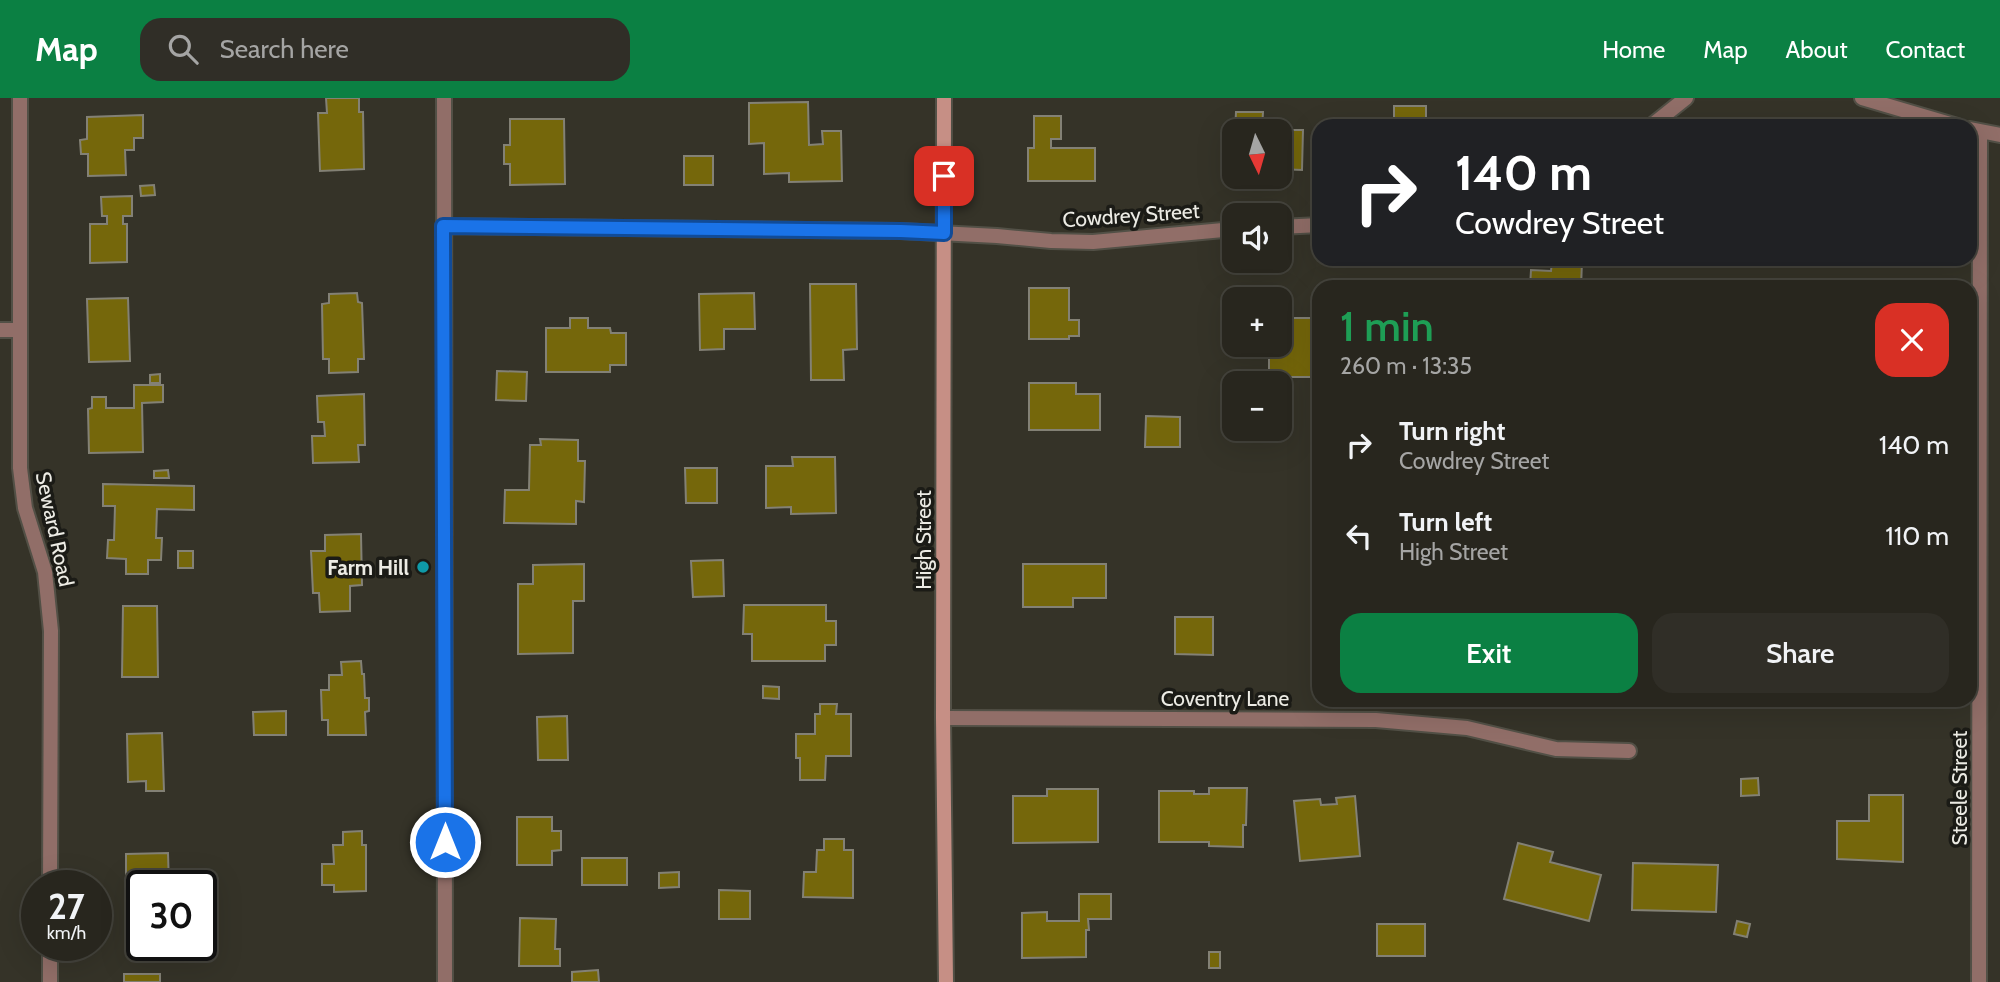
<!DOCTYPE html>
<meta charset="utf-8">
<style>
body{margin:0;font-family:Cabin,sans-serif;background:#302e27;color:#f1f3f6;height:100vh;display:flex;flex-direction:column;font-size:26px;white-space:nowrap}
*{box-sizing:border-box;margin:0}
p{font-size:23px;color:#a5a5a4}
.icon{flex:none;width:38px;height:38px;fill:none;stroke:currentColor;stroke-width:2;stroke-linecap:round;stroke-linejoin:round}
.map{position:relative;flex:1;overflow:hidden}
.panel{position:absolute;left:1312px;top:182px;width:665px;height:427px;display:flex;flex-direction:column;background:#28261e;border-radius:21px;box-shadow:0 7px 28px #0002,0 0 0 2px #44433c}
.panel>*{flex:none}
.hud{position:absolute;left:1312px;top:21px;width:665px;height:147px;border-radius:21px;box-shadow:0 7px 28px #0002,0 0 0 2px #44433c;background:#202124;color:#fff;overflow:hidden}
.needle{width:46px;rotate:175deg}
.controls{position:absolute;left:1222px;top:21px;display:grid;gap:14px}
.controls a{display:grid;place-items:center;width:70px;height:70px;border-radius:14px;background:#28261e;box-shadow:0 7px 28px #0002,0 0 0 2px #44433c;font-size:35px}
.speed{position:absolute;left:21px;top:772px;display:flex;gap:14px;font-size:35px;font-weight:700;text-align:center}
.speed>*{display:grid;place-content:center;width:91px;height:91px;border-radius:50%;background:#28261e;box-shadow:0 7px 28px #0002,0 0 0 2px #44433c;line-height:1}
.speed small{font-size:18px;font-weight:400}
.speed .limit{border:4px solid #111;border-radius:10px;background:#fff;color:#111}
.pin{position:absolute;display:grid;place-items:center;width:60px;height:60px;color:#fff;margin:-30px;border-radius:14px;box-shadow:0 4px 10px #0006}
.me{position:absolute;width:77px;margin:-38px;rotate:0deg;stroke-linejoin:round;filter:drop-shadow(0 0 5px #0008)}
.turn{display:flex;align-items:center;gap:24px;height:147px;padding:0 28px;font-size:32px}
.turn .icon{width:91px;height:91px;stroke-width:2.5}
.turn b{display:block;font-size:49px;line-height:60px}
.round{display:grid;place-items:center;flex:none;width:74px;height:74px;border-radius:21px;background:#302e27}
.head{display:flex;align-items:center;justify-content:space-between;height:119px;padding:0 28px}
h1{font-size:42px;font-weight:600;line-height:52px;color:#1e9e55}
.action{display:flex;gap:14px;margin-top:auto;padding:14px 28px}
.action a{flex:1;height:80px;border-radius:21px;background:#0b8043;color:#fff;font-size:28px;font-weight:600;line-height:80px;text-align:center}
.action a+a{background:#302e27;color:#f1f3f6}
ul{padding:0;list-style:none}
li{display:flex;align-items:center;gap:21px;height:91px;padding:0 28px}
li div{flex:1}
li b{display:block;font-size:26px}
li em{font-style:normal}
header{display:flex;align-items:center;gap:42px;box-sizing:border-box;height:98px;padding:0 35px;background:#0b8043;color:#fff}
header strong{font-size:33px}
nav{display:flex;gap:38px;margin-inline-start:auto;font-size:24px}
.search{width:490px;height:63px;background:#302e27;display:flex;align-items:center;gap:18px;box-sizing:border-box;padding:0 24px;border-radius:21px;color:#a5a5a4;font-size:26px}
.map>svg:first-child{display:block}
</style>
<header>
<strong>Map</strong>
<div class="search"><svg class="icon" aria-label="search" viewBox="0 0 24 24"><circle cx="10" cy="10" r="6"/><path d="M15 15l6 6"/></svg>Search here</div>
<nav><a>Home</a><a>Map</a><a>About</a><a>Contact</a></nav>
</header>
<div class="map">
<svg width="2000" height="884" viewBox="0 0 2000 884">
<rect width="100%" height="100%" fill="#353328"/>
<path fill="#75670b" stroke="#838175" stroke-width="2" d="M 326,0 L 359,0 L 359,14 L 363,14 L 364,71 L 320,73 L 318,15 L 327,15 Z
M 808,4 L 809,47 L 823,46 L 822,33 L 841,33 L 842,83 L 789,84 L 789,75 L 764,76 L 764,45 L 749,46 L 749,5 Z
M 1394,8 L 1426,8 L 1426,28 L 1394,28 Z
M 1236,14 L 1263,14 L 1262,32 L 1303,32 L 1302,72 L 1279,71 L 1279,33 L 1235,33 Z
M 143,17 L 143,40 L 134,40 L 134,52 L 125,52 L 126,77 L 88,78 L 88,56 L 81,56 L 80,42 L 87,41 L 87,19 Z
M 1034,18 L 1061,18 L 1061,41 L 1051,41 L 1051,50 L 1095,50 L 1095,83 L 1028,83 L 1028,50 L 1034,50 Z
M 510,21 L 564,21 L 565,86 L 510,87 L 510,66 L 504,66 L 504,47 L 510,47 Z
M 684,58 L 713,58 L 713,87 L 684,87 Z
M 154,87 L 155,97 L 141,98 L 140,88 Z
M 132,98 L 132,118 L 123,118 L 123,126 L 127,126 L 127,164 L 90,165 L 90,126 L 107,126 L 107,118 L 102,118 L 101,99 Z
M 1552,163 L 1582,164 L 1581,189 L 1530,189 L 1531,172 L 1551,173 Z
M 810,186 L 856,186 L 857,251 L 843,252 L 844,282 L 811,282 Z
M 1029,190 L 1069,190 L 1069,222 L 1079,222 L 1079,238 L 1069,238 L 1069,241 L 1029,241 Z
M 357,195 L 358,204 L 362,205 L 364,261 L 358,261 L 358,274 L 329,275 L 329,261 L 323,261 L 322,206 L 329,205 L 329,196 Z
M 754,195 L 755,231 L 724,231 L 724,251 L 700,252 L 699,196 Z
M 128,200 L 130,263 L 89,264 L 87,201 Z
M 570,220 L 588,220 L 588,230 L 610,230 L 611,235 L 626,235 L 626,267 L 610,267 L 610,274 L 546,274 L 546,230 L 570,230 Z
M 1279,220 L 1316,220 L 1317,279 L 1269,279 L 1269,260 L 1245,260 L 1245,247 L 1279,247 Z
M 497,273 L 527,274 L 526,303 L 496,302 Z
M 160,276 L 160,285 L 150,285 L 150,277 Z
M 1029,285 L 1076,285 L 1076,296 L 1100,296 L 1100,332 L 1029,332 Z
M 134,287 L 163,287 L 163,304 L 142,305 L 143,354 L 89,355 L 88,311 L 92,310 L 92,299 L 106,299 L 106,310 L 134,310 Z
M 364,296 L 365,347 L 358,347 L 359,364 L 313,365 L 312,338 L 325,338 L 324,324 L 318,324 L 317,298 Z
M 1146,318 L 1180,319 L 1180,349 L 1145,349 Z
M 540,341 L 578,342 L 578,363 L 585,363 L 584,404 L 576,403 L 576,426 L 504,425 L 505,392 L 529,392 L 530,347 L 541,347 Z
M 792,359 L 835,359 L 836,415 L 791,416 L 791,409 L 766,410 L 766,368 L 793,368 Z
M 685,370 L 717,370 L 717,405 L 686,405 Z
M 168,372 L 169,380 L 154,380 L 154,373 Z
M 103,386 L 194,388 L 194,412 L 157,411 L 156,440 L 162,440 L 161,462 L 148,462 L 148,476 L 126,476 L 126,461 L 107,460 L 108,442 L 114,442 L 115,408 L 103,408 Z
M 361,436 L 362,487 L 350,488 L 350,513 L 320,514 L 319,495 L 313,495 L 311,453 L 325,453 L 325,437 Z
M 178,453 L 193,453 L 193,470 L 178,470 Z
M 723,462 L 724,498 L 693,499 L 691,463 Z
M 584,466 L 584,503 L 573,503 L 573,555 L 518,556 L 518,486 L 533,486 L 533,467 Z
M 1023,466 L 1106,466 L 1106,500 L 1073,500 L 1073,509 L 1023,509 Z
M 744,507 L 826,507 L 826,523 L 836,523 L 836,547 L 825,547 L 825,563 L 752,563 L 752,536 L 743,536 Z
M 123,508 L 157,508 L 158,579 L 122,579 Z
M 1175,519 L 1213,519 L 1213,557 L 1175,556 Z
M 361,563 L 362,576 L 364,576 L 365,600 L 369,600 L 369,613 L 365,614 L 366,637 L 328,637 L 328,622 L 322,622 L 321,592 L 329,592 L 329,577 L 342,577 L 341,564 Z
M 763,588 L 779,589 L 779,601 L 763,600 Z
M 820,606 L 837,606 L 836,616 L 851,616 L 851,658 L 826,658 L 825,682 L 800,682 L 800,660 L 796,660 L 796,636 L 815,636 L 815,616 L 820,616 Z
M 286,613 L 286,637 L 254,637 L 253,614 Z
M 567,618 L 568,662 L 538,662 L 537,619 Z
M 162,635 L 164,693 L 146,693 L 146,683 L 128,684 L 127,636 Z
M 1758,680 L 1759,697 L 1741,698 L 1741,681 Z
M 1209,690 L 1247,690 L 1246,727 L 1243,727 L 1243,749 L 1209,748 L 1209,744 L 1159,744 L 1159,693 L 1194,693 L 1194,696 L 1209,696 Z
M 1047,691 L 1098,691 L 1098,744 L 1013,745 L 1013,698 L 1047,698 Z
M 1869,697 L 1903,697 L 1903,764 L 1837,761 L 1837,723 L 1869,723 Z
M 1355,698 L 1360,758 L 1300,763 L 1294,703 L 1320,701 L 1321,707 L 1337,706 L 1336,700 Z
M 517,719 L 552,719 L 552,733 L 561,733 L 561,752 L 552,753 L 552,767 L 517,767 Z
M 362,733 L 362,747 L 366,747 L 366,793 L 334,794 L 334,787 L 322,787 L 322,766 L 334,766 L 333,747 L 343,747 L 343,734 Z
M 824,741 L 844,741 L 844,752 L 853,752 L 853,800 L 803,799 L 804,774 L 816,774 L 817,752 L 824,752 Z
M 1518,745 L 1553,754 L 1550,764 L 1601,777 L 1589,823 L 1504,801 Z
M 168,755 L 169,788 L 142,788 L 142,833 L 137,833 L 137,793 L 126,792 L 126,756 Z
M 582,760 L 627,760 L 627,787 L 582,787 Z
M 1633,765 L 1718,767 L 1716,814 L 1632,812 Z
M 679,774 L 679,789 L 659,790 L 659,775 Z
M 719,792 L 750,793 L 750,821 L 719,821 Z
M 1079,796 L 1111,796 L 1111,821 L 1088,821 L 1089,832 L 1086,832 L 1086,859 L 1022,860 L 1022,815 L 1047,814 L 1047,823 L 1079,823 Z
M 520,820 L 556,821 L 555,851 L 560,851 L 560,868 L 519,868 Z
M 1737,823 L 1750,826 L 1747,839 L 1734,836 Z
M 1377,826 L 1425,826 L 1425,858 L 1377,858 Z
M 1209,854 L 1220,854 L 1220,870 L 1209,870 Z
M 598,872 L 599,884 L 572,884 L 572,874 Z
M 124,876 L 160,876 L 160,884 L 124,884 Z"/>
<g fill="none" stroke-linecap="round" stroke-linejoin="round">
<defs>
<path id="street" d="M 20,0 L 20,370 L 25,410 L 45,474 L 51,533 L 50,788
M 444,0 L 445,884
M 1862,0 L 1957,28
M 1651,28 L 1686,0
M 1970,31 L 2000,37
M 443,128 L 900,133 L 997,138 L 1051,143 L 1093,144 L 1234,131
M 1279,129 L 1320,127
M 0,232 L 20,232
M 943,620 L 1376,622 L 1467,630 L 1556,651 L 1629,653
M 50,884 L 50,847
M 1979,884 L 1980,34"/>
<path id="secondary" d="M 944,0 L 943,620 L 946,884"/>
</defs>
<use href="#street" stroke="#525046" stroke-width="18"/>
<use href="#secondary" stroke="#525046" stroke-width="18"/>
<use href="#street" stroke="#916e68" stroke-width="14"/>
<use href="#secondary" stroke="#c68f85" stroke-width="14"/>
</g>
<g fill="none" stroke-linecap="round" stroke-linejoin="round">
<defs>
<path id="route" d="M 445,744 L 443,128 L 901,133 L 944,135 L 944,78"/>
</defs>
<use href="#route" stroke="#114b97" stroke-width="18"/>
<use href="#route" stroke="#1a73e8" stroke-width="12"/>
</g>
<circle fill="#0f9aa8" stroke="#1b1b16" stroke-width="2.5" cx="423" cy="469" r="7"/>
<g text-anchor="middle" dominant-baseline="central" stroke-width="7" stroke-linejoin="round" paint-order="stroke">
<g font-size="21" fill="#ecebe4" stroke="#1b1b16">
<text transform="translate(1131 117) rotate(-4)">Cowdrey Street</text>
<text transform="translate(55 431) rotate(78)">Seward Road</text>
<text transform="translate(923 442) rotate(-90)">High Street</text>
<text x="1225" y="600">Coventry Lane</text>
<text transform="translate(1959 690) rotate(-90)">Steele Street</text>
</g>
<g font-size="21" font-weight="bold" fill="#ecebe4" stroke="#1b1b16" text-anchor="end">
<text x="409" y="469">Farm Hill</text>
</g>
</g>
</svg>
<div class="controls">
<a><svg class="needle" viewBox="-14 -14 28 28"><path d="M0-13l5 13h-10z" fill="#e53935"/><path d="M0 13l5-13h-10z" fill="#a5a5a4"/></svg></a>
<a><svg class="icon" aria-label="sound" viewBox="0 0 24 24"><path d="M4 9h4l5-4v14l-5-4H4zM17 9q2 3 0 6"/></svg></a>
<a>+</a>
<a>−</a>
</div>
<div class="speed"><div>27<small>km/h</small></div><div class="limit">30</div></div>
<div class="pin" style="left:944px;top:78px;background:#d93025"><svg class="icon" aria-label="arrive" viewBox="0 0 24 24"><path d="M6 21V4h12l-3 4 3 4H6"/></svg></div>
<svg class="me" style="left:445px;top:744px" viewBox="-20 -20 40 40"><circle r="17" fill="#1a73e8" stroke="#fff" stroke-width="3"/><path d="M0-11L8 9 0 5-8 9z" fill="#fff"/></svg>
<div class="hud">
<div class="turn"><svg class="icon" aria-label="right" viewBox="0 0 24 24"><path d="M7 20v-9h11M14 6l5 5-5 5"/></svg><div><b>140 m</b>Cowdrey Street</div></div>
</div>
<section class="panel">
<div class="head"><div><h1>1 min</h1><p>260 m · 13:35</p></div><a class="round" style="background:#d93025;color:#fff"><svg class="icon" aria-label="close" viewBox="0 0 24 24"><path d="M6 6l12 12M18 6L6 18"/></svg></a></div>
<ul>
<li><svg class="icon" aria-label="right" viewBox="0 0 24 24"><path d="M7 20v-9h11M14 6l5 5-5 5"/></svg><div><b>Turn right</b><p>Cowdrey Street</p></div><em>140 m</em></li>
<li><svg class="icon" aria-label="left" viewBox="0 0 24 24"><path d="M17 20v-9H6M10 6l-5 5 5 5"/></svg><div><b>Turn left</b><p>High Street</p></div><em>110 m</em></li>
</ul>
<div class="action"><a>Exit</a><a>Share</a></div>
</section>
</div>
